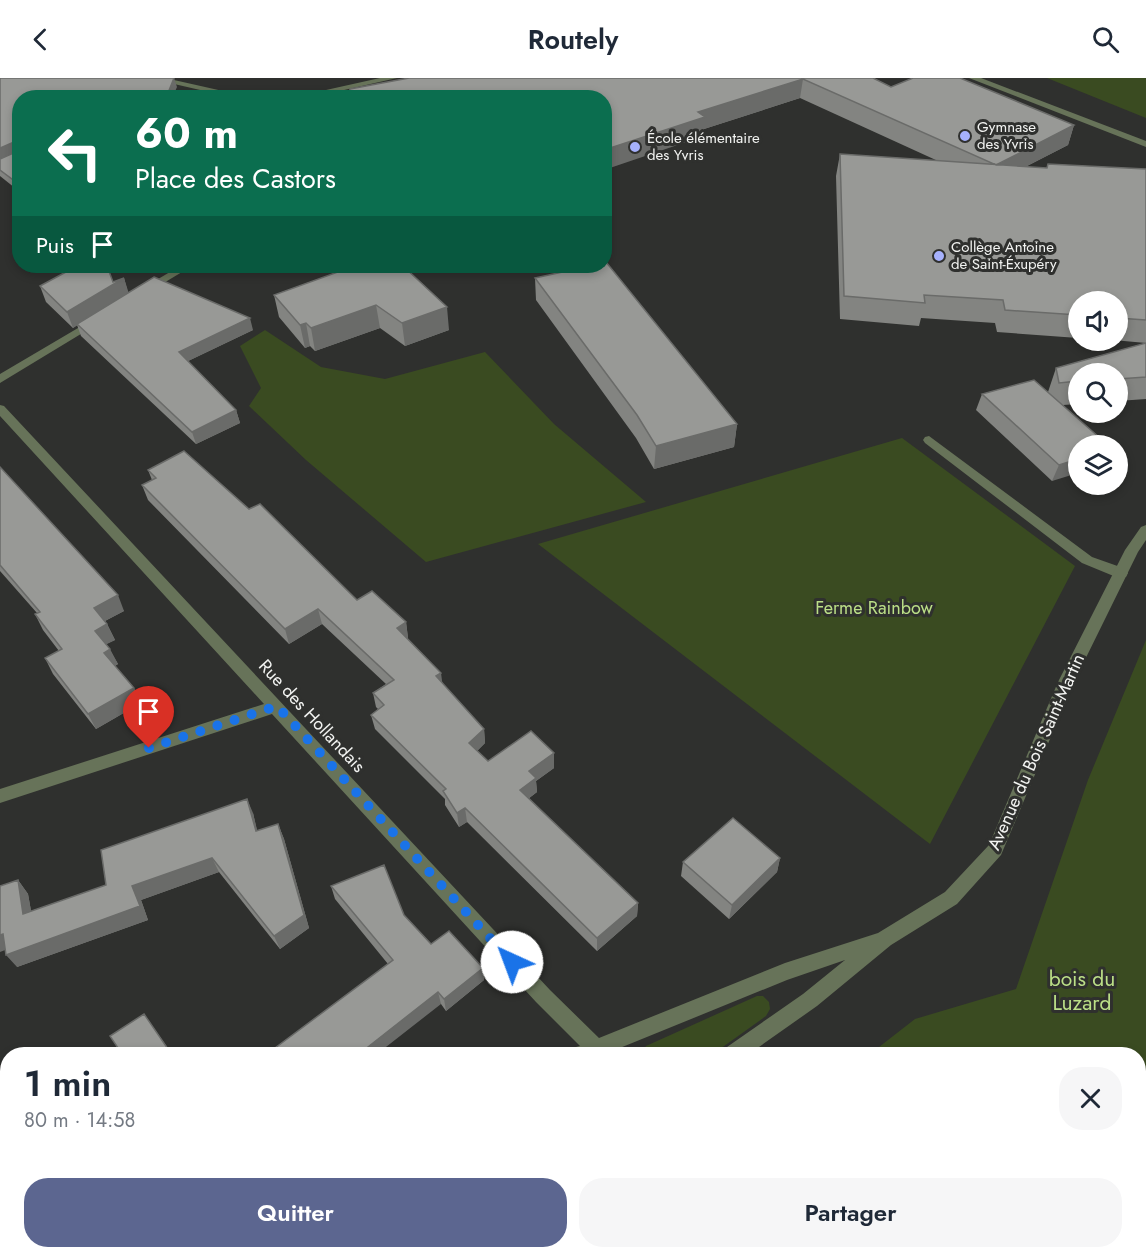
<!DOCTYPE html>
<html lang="fr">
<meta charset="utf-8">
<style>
body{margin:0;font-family:Jost,sans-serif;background:#f6f6f7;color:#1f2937;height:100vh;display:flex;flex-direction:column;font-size:22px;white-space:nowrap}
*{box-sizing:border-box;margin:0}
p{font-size:20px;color:#747a83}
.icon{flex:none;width:33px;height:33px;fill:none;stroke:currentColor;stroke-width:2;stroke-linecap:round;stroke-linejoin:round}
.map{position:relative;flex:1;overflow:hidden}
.drawer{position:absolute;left:0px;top:969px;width:1146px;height:212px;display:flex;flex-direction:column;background:#fff;border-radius:24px 24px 0 0;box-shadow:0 3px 9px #0003}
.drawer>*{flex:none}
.guide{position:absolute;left:12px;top:12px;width:600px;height:183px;border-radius:24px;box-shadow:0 3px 9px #0003;background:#0b6e4f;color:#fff;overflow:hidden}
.buttons{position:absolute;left:1068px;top:213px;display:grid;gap:12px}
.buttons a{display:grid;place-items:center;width:60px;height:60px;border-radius:50%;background:#fff;box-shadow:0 3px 9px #0003;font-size:30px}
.pin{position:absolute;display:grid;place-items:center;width:51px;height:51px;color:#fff;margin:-62px -26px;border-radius:50% 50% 50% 0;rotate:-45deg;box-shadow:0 0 6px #0007}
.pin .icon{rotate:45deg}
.me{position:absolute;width:66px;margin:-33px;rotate:317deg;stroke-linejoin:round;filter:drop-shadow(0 0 4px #0008)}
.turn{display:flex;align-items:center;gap:21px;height:126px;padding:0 24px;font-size:27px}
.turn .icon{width:78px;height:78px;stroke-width:2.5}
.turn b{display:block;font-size:42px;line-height:51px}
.then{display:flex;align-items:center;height:57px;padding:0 24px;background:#0003;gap:12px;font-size:22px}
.round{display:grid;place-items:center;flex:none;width:63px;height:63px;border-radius:24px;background:#f6f6f7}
.headline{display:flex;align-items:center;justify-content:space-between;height:102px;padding:0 24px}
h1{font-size:36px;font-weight:600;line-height:45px}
.primary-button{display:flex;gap:12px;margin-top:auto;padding:12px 24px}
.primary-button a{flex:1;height:69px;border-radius:24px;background:#5c6690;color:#fff;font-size:24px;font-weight:600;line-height:69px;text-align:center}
.primary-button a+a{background:#f6f6f7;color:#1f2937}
header{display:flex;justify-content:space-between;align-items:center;height:78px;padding:0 24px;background:#fff;font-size:27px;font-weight:600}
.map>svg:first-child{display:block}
</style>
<header><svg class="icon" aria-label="back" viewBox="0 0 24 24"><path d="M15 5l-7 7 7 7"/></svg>Routely<svg class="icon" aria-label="search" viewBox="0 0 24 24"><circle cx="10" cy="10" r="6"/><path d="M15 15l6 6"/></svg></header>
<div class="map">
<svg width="1146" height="1180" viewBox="0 0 1146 1180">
<rect width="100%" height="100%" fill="#2f302e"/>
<path fill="#3a4b21" d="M 1047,0 L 1146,0 L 1146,40 Z
M 265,252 L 321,289 L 385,301 L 485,274 L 554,346 L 646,424 L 426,484 L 306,382 L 249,328 L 261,310 L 240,268 Z
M 902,360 L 1075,488 L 930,766 L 538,466 Z
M 1146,562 L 1146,1180 L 617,1180 L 625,1173 L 1138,1173 L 1138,976 L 870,976 L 915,941 L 1016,911 L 1088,702 Z
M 757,918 L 763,918 L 769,924 L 770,931 L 766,938 L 713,976 L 640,976 L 646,968 Z
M 229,1173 L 264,1173 L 281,1180 L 198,1180 Z
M 388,1173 L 444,1173 L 436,1180 L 389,1180 Z"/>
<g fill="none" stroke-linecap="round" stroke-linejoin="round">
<path fill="#677359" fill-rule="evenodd" d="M 929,358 L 1092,479 L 1126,491 L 1128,495 L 1126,499 L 1116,499 L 1082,485 L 925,365 L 923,362 L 925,359 Z"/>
<path fill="#677359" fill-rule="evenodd" d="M 148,0 L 165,0 L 254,20 L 235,20 Z
M 380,0 L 397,0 L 309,20 L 290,20 Z
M 969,0 L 981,0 L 1146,63 L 1146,69 Z
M 180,188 L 192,188 L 147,215 L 143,216 L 138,213 Z
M 95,240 L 101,243 L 99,245 L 0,305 L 0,296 Z
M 0,327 L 4,328 L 550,912 L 599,960 L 785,885 L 878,855 L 945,814 L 989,767 L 1058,604 L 1125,472 L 1141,449 L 1146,447 L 1146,462 L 1138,474 L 1074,604 L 1001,777 L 957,826 L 891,867 L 817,928 L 749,976 L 724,976 L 727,969 L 803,916 L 845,882 L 787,902 L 610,974 L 610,976 L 574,976 L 576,969 L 580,968 L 536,924 L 272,636 L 0,725 L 0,711 L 264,626 L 0,338 Z
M 122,1173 L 157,1173 L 154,1180 L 119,1180 Z
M 332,1173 L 355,1173 L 358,1180 L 335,1180 Z
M 478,1173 L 504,1173 L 501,1180 L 475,1180 Z"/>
</g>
<path fill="#838481" d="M 0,0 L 177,9 L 20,20 L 20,114 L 0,98 L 0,81 L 18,72 L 0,81 Z
M 409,0 L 873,0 L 891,9 L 1074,47 L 1068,67 L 1025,89 L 1046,90 L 1146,91 L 1146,265 L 1113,262 L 1118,262 L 1118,224 L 1078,224 L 1078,260 L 997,254 L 995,245 L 921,240 L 919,248 L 840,241 L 836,98 L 840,76 L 938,83 L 800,20 L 704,51 L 704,58 L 604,20 L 349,20 Z
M 328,188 L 403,188 L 449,252 L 405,268 L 380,250 L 315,273 L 310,268 L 305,270 L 279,239 L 274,217 L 335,195 Z
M 124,200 L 128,215 L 253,252 L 188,283 L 236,332 L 240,345 L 196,366 L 81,258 L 77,247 L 73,250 L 46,224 L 40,208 L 113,204 Z
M 535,200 L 737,346 L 734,369 L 654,391 L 636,360 L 536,222 Z
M 1146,265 L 1146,321 L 1118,323 L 1118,296 L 1078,303 L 1078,326 L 1063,327 L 1109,368 L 1052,403 L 976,332 L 982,316 L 1048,314 L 1056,290 Z
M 0,389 L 124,533 L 105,543 L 107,546 L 115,562 L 106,566 L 118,586 L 115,588 L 134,610 L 141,625 L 96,651 L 53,596 L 45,580 L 59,573 L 43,552 L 35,536 L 37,535 L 0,493 Z
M 148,392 L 249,431 L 357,522 L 406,544 L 408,560 L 407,561 L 442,605 L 484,651 L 485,665 L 477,673 L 488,683 L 554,690 L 536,703 L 537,714 L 528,721 L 638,825 L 637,838 L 597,873 L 467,744 L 459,749 L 445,727 L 445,721 L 375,651 L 371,637 L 378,631 L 376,629 L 373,615 L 386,606 L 322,546 L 289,566 L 148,422 L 142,407 L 152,402 Z
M 253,735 L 257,753 L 278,746 L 284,761 L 309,850 L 280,871 L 219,794 L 141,822 L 148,842 L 17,889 L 18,802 L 28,816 L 31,833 L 106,807 Z
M 780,780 L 777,794 L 729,841 L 681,798 L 683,784 Z
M 331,808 L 404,837 L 431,866 L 483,890 L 484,902 L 446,933 L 441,926 L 388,886 L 335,821 Z"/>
<path fill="#6a6b69" d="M 174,0 L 177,9 L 172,20 L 166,20 Z
M 803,1 L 800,20 L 704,51 L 704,58 L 604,92 L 604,72 L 698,34 Z
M 495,13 L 495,20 L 481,20 Z
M 1074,47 L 1068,67 L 990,107 L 996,87 Z
M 16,63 L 19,72 L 0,81 L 0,70 Z
M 124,200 L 129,216 L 73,250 L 67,234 Z
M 376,227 L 380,250 L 315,273 L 311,250 Z
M 447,229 L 449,252 L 405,268 L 402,245 Z
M 250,240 L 253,252 L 182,286 L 179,274 Z
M 306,245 L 310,268 L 305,270 L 300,247 Z
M 236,332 L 240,345 L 196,366 L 192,354 Z
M 737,346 L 734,369 L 654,391 L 656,368 Z
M 1078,381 L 1078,395 L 1052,403 L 1059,387 Z
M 118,517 L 124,533 L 101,545 L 94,530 Z
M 318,531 L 322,546 L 289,566 L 285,551 Z
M 406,544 L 408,560 L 399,565 L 397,550 Z
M 107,546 L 115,562 L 103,568 L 95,553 Z
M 110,571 L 118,586 L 111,590 L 104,575 Z
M 441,595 L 443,610 L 436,598 Z
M 134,610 L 141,625 L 96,651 L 88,636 Z
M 484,651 L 485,665 L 471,679 L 469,665 Z
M 554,675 L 554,690 L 536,703 L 537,714 L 521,726 L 520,712 L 529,693 Z
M 247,721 L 253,735 L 261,768 L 256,753 Z
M 465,730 L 467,744 L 459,749 L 457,735 Z
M 278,746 L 284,761 L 309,850 L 280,871 L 274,858 Z
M 212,780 L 219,794 L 141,822 L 148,842 L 17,889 L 6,877 L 132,808 Z
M 780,780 L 777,794 L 729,841 L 732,827 Z
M 18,802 L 28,816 L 34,849 L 23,836 Z
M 638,825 L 637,838 L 597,873 L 597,860 Z
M 3,856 L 13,869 L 0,874 L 0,857 Z
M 483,890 L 484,902 L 446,933 L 444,921 Z
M 438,914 L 441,926 L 377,976 L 359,976 Z
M 144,936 L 172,976 L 161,976 Z
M 8,1153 L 8,1172 L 0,1167 L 0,1159 Z"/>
<path fill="#989996" stroke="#6a6b69" stroke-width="1.5" d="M 0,0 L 174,0 L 166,20 L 20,20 L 20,107 L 0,92 L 0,81 L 18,73 L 19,65 L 16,63 L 0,70 Z
M 409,0 L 873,0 L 891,9 L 913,0 L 960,0 L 1074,47 L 996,87 L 803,1 L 698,34 L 705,39 L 604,72 L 604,20 L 501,20 L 495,13 L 481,20 L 349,20 L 350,11 Z
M 840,76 L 1047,90 L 1048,86 L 1146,91 L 1146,242 L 1118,240 L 1118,224 L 1078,224 L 1078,237 L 1005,232 L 1003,222 L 924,217 L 925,225 L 844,218 Z
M 604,184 L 606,184 L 737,346 L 656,368 L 637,337 L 535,200 L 590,188 L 604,188 Z
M 77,188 L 107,188 L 113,204 L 124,200 L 67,234 L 40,208 Z
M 347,188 L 403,188 L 447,229 L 402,245 L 376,227 L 311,250 L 306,245 L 300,247 L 274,217 L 349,190 Z
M 154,199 L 250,240 L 179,274 L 236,332 L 192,354 L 77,246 Z
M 1146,265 L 1146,299 L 1118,301 L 1118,296 L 1078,296 L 1078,303 L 1059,305 L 1056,290 Z
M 1034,302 L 1109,368 L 1078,368 L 1078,381 L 1059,387 L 982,316 Z
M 184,373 L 249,431 L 260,426 L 357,522 L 372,513 L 406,544 L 397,550 L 441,595 L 436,598 L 484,651 L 469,665 L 488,683 L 531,653 L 554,675 L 529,693 L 536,700 L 520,712 L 638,825 L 597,860 L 465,730 L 457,735 L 443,713 L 446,711 L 371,637 L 384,627 L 373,615 L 394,602 L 318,531 L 285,551 L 142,407 L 156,400 L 148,392 Z
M 0,389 L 118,517 L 94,530 L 107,546 L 95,553 L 110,571 L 104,575 L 134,610 L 88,636 L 45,580 L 62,571 L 35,536 L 40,534 L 0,487 Z
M 247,721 L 256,753 L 278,746 L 304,837 L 274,858 L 212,780 L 132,808 L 140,828 L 6,877 L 3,856 L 0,857 L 0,808 L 18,802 L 23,836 L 106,807 L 101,772 Z
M 733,740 L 780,780 L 732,827 L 683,784 Z
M 384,787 L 404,837 L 431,866 L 449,853 L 483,890 L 444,921 L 438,914 L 359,976 L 267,976 L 393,882 L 331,808 Z
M 144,936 L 168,971 L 161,976 L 122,976 L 110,958 Z
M 8,1047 L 8,1153 L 0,1159 L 0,1052 Z"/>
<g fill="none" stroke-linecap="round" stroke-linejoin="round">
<path stroke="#1a73e8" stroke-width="10" stroke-dasharray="0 18" d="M 149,670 L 277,628 L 512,884"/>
</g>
<g fill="#a6b1fc" stroke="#2f302e" stroke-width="2">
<circle cx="965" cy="58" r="6"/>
<circle cx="635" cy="69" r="6"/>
<circle cx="939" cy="178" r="6"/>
</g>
<g text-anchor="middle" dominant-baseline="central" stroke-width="6" stroke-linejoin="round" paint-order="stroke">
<g font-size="15" fill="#f2f3f1" stroke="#2f302e" text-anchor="start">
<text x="977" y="49">Gymnase<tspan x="977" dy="17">des Yvris</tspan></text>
<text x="647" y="60">École élémentaire<tspan x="647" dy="17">des Yvris</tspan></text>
<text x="951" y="169">Collège Antoine<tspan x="951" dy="17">de Saint-Éxupéry</tspan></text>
</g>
<g font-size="18" fill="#bbdf87" stroke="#2f302e">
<text x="874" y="530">Ferme Rainbow</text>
</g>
<g font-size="18" fill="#f2f3f1" stroke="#2f302e">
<text transform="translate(312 638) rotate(47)">Rue des Hollandais</text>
<text transform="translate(1036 674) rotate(-66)">Avenue du Bois Saint-Martin</text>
</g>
<g font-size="21" fill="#bbdf87" stroke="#2f302e">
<text x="1082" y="901">bois du<tspan x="1082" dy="24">Luzard</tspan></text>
</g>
</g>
</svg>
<div class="buttons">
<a><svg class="icon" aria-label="sound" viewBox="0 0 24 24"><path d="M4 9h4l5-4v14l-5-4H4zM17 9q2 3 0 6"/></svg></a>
<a><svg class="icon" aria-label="search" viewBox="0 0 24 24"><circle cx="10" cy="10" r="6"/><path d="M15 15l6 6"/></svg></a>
<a><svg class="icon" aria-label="layers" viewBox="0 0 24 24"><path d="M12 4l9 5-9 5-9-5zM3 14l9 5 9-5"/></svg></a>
</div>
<div class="pin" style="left:149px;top:670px;background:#d93025"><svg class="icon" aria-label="arrive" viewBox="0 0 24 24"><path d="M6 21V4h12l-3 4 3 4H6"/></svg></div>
<svg class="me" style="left:512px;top:884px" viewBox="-20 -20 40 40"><circle r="19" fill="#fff"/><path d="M0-13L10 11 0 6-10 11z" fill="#1a73e8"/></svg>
<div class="guide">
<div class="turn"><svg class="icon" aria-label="left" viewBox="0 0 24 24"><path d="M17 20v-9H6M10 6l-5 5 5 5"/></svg><div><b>60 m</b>Place des Castors</div></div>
<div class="then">Puis<svg class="icon" aria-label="arrive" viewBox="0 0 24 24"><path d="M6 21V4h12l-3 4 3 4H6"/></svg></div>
</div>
<section class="drawer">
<div class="headline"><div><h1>1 min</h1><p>80 m · 14:58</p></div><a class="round"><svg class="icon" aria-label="close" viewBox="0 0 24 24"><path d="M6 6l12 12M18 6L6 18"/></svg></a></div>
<div class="primary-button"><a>Quitter</a><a>Partager</a></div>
</section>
</div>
